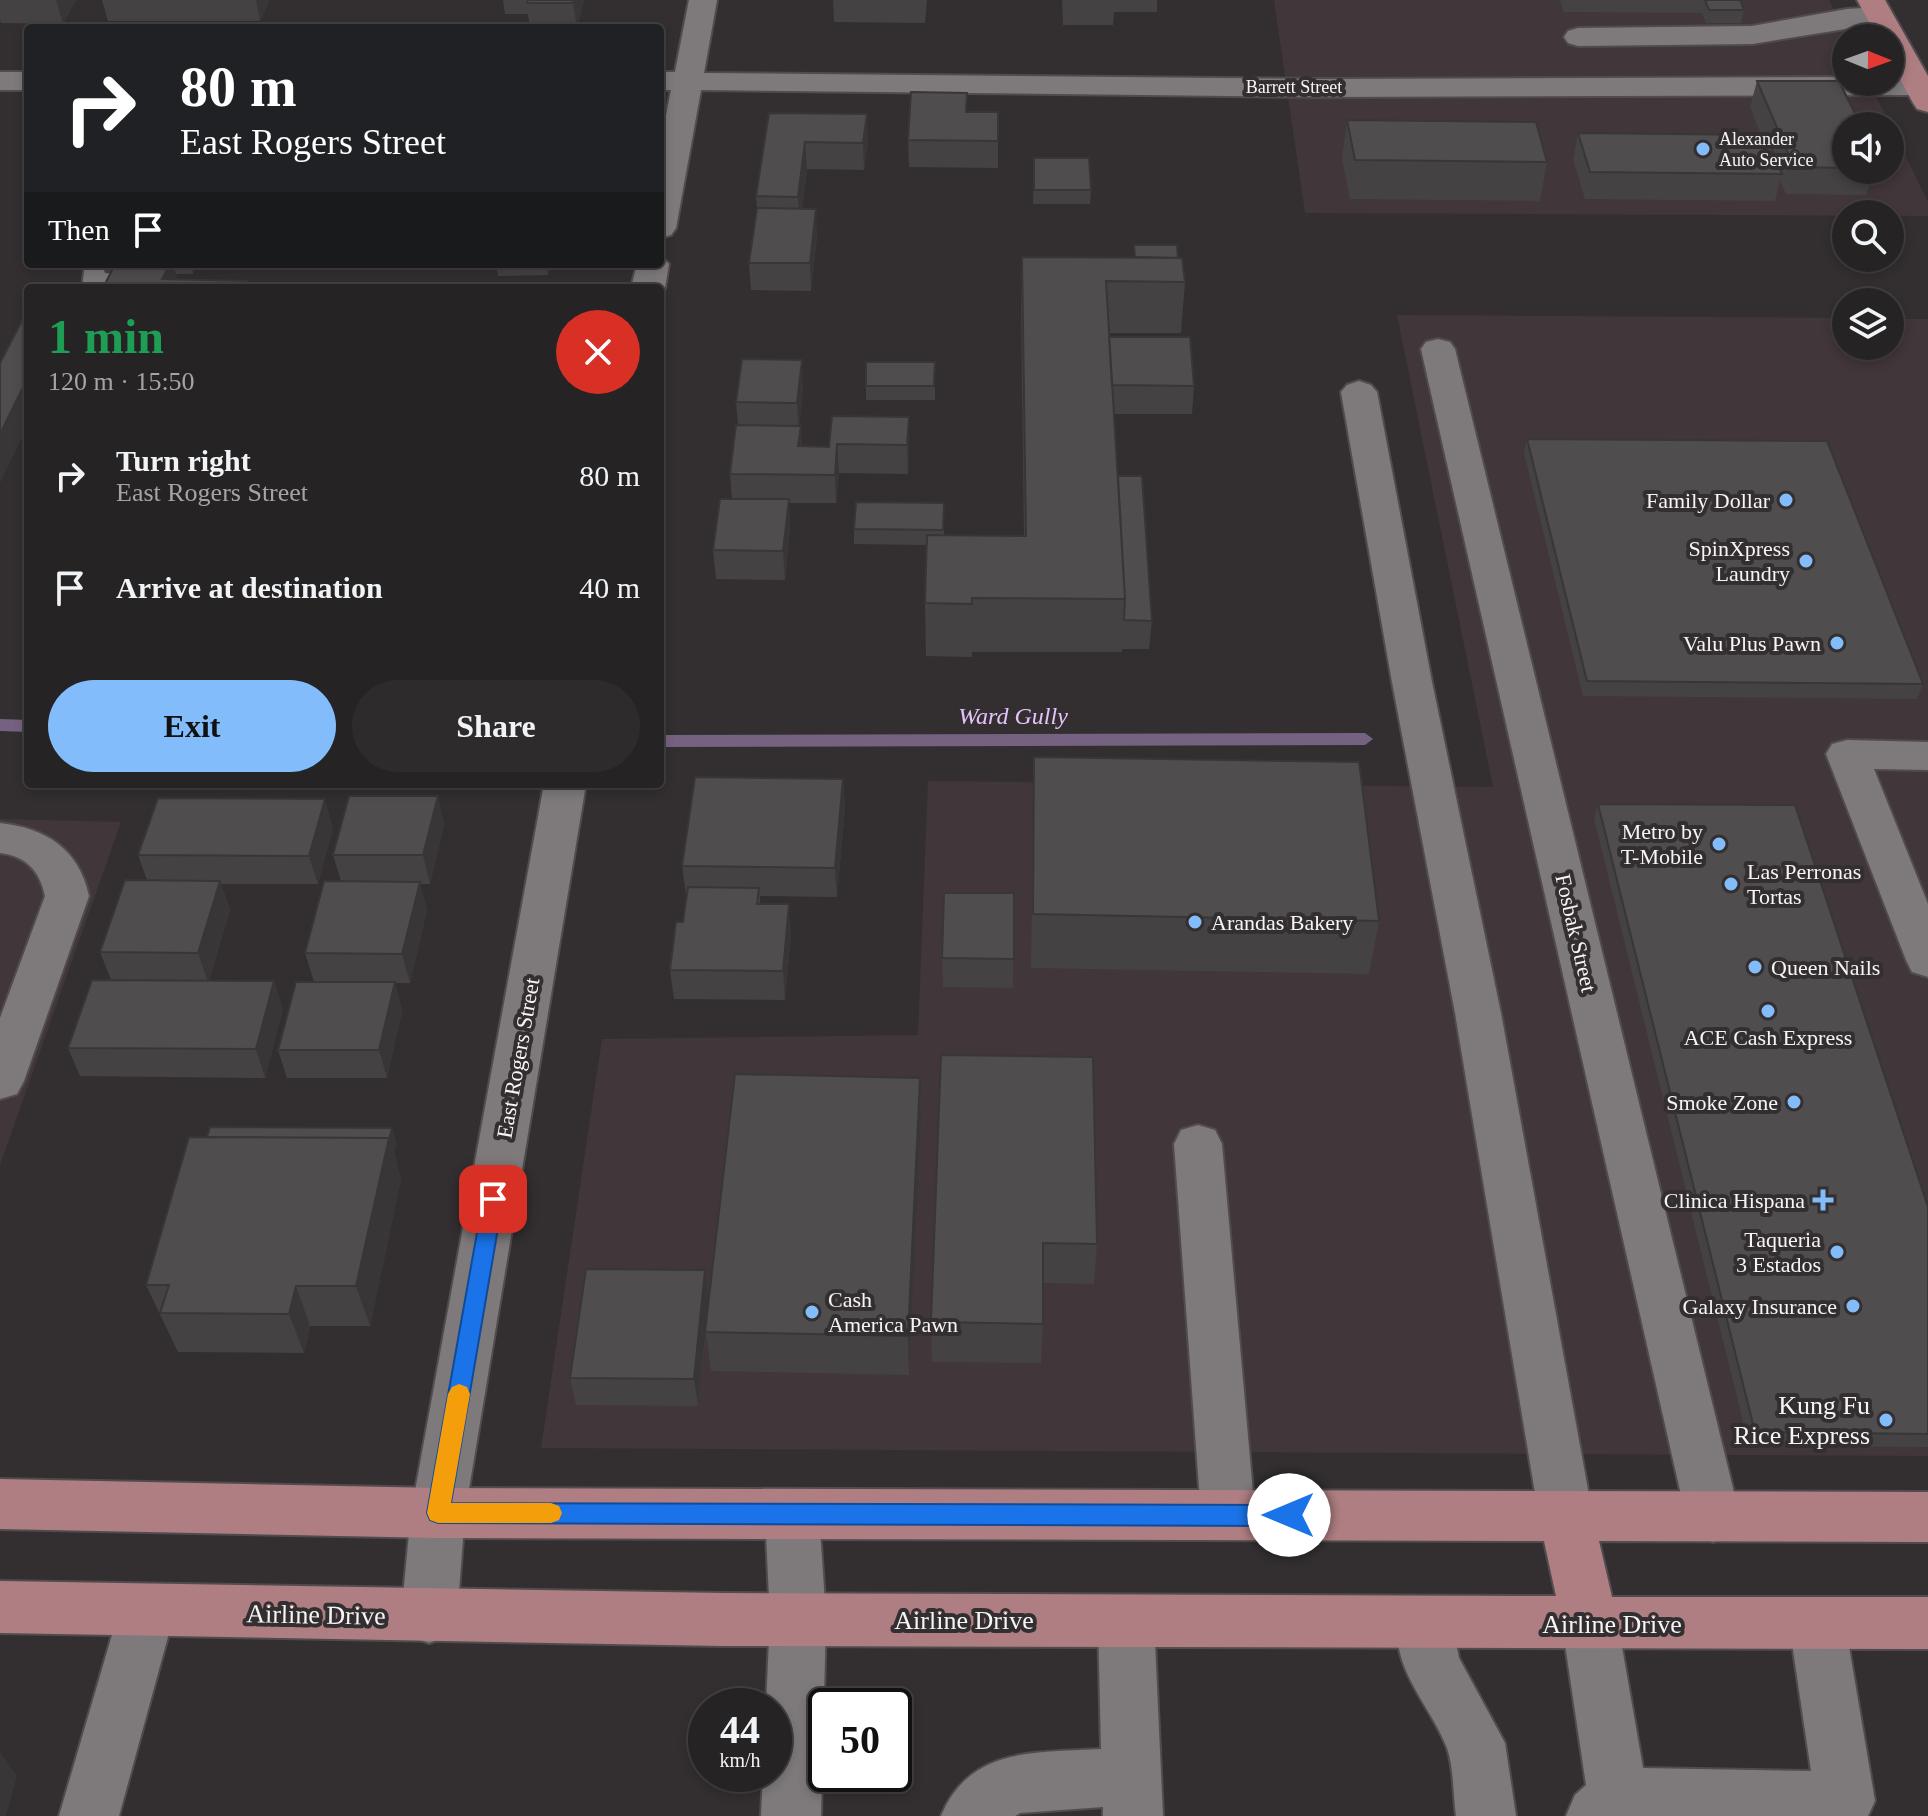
<!DOCTYPE html>
<meta charset="utf-8">
<style>
body{margin:0;font-family:"Times New Roman",serif;background:#2e2b2d;color:#f1f3f6;height:100vh;display:flex;flex-direction:column;font-size:30px;white-space:nowrap}
*{box-sizing:border-box;margin:0}
p{font-size:26px;color:#a4a4a7}
.icon{flex:none;width:44px;height:44px;fill:none;stroke:currentColor;stroke-width:2;stroke-linecap:round;stroke-linejoin:round}
.map{position:relative;flex:1;overflow:hidden}
.panel{position:absolute;left:24px;top:284px;width:640px;height:504px;display:flex;flex-direction:column;background:#262325;border-radius:8px;box-shadow:0 4px 12px #0003,0 0 0 2px #424042}
.panel>*{flex:none}
.guide{position:absolute;left:24px;top:24px;width:640px;height:244px;border-radius:8px;box-shadow:0 4px 12px #0003,0 0 0 2px #424042;background:#202124;color:#fff;overflow:hidden}
.needle{width:52px;rotate:91deg}
.controls{position:absolute;left:1832px;top:24px;display:grid;gap:16px}
.controls a{display:grid;place-items:center;width:72px;height:72px;border-radius:50%;background:#262325;box-shadow:0 4px 12px #0003,0 0 0 2px #424042;font-size:40px}
.speed{position:absolute;left:688px;top:1688px;display:flex;gap:16px;font-size:40px;font-weight:700;text-align:center}
.speed>*{display:grid;place-content:center;width:104px;height:104px;border-radius:50%;background:#262325;box-shadow:0 4px 12px #0003,0 0 0 2px #424042;line-height:1}
.speed small{font-size:20px;font-weight:400}
.speed .limit{border:4px solid #111;border-radius:12px;background:#fff;color:#111}
.pin{position:absolute;display:grid;place-items:center;width:68px;height:68px;color:#fff;margin:-34px;border-radius:16px;box-shadow:0 4px 12px #0006}
.me{position:absolute;width:88px;margin:-44px;rotate:270deg;stroke-linejoin:round;filter:drop-shadow(0 0 6px #0008)}
.turn{display:flex;align-items:center;gap:28px;height:168px;padding:0 24px;font-size:36px}
.turn .icon{width:104px;height:104px;stroke-width:2.5}
.turn b{display:block;font-size:56px;line-height:68px}
.then{display:flex;align-items:center;height:76px;padding:0 24px;background:#0003;gap:16px;font-size:30px}
.round{display:grid;place-items:center;flex:none;width:84px;height:84px;border-radius:42px;background:#2e2b2d}
.head{display:flex;align-items:center;justify-content:space-between;height:136px;padding:0 24px}
h1{font-size:48px;font-weight:700;line-height:60px;color:#1e9e55}
.action{display:flex;gap:16px;margin-top:auto;padding:16px 24px}
.action a{flex:1;height:92px;border-radius:48px;background:#83bcfb;color:#111;font-size:32px;font-weight:700;line-height:92px;text-align:center}
.action a+a{background:#2e2b2d;color:#f1f3f6}
ul{padding:0;list-style:none}
li{display:flex;align-items:center;gap:24px;height:112px;padding:0 24px}
li div{flex:1}
li b{display:block;font-size:30px}
li em{font-style:normal}
.map>svg:first-child{display:block}
</style>
<div class="map">
<svg width="1928" height="1816" viewBox="0 0 1928 1816">
<rect width="100%" height="100%" fill="#332f31"/>
<path fill="#41363a" fill-rule="evenodd" d="M 1274,0 L 1829,0 L 1848,38 L 1846,82 L 1869,82 L 1928,202 L 1928,216 L 1305,213 ZM 1846,126 L 1890,126 L 1890,170 L 1846,170 Z
M 1397,315 L 1846,318 L 1846,346 L 1890,346 L 1890,319 L 1928,319 L 1928,1456 L 541,1448 L 602,1039 L 918,1035 L 928,781 L 1493,787 Z
M 0,819 L 121,822 L 0,1165 Z"/>
<g fill="none" stroke-linecap="round" stroke-linejoin="round">
<path fill="#756280" fill-rule="evenodd" d="M 0,719 L 28,720 L 28,732 L 0,731 Z
M 1365,733 L 1373,739 L 1365,745 L 660,747 L 660,735 Z"/>
<defs>
<path id="minor" d="M 689,0 L 717,0 L 704,73 L 1323,79 L 1846,77 L 1846,82 L 1890,82 L 1890,77 L 1928,77 L 1928,95 L 1323,97 L 701,90 L 676,228 L 671,235 L 660,238 L 660,146 L 671,90 L 660,90 L 660,72 L 675,72 Z
M 1879,7 L 1889,10 L 1893,16 L 1889,22 L 1752,44 L 1578,46 L 1568,43 L 1564,37 L 1568,31 L 1578,28 L 1752,26 L 1847,9 Z
M 0,72 L 28,72 L 28,90 L 0,90 Z
M 660,256 L 669,264 L 665,288 L 660,295 L 660,288 L 631,288 L 637,264 L 660,264 Z
M 85,264 L 117,264 L 116,288 L 82,288 Z
M 1438,339 L 1450,342 L 1455,349 L 1740,1517 L 1732,1535 L 1713,1542 L 1694,1535 L 1686,1517 L 1421,349 L 1426,342 Z
M 1359,381 L 1371,385 L 1377,392 L 1432,682 L 1501,1013 L 1593,1517 L 1585,1535 L 1566,1542 L 1547,1535 L 1539,1517 L 1455,1013 L 1392,682 L 1341,392 L 1347,385 Z
M 1847,740 L 1928,742 L 1928,770 L 1874,769 L 1928,904 L 1928,977 L 1912,972 L 1906,960 L 1826,754 L 1832,744 Z
M 544,784 L 586,784 L 465,1513 L 457,1617 L 449,1636 L 429,1643 L 409,1636 L 401,1617 L 411,1513 Z
M 0,823 C 46,828 79,849 89,896 L 24,1081 L 17,1094 L 0,1099 L 0,1018 L 45,896 C 40,871 26,856 0,853 Z
M 1198,1125 L 1215,1130 L 1222,1144 L 1255,1515 L 1247,1532 L 1228,1540 L 1209,1532 L 1201,1515 L 1174,1144 L 1181,1130 Z
M 792,1489 L 811,1497 L 819,1514 L 826,1618 L 821,1816 L 761,1816 L 763,1774 L 774,1774 L 774,1706 L 766,1706 L 770,1618 L 765,1514 L 773,1497 Z
M 147,1585 L 167,1592 L 175,1611 L 119,1816 L 59,1816 L 119,1611 L 127,1592 Z
M 1126,1595 L 1146,1602 L 1154,1621 L 1163,1816 L 1103,1816 L 1103,1807 L 1020,1813 L 1015,1816 L 941,1816 C 970,1746 1037,1753 1101,1749 L 1098,1621 L 1106,1602 Z
M 1424,1597 L 1444,1604 L 1452,1623 L 1459,1658 L 1505,1743 L 1516,1816 L 1456,1816 C 1453,1795 1454,1768 1447,1748 C 1429,1701 1380,1658 1404,1604 Z
M 1817,1597 L 1837,1604 L 1845,1623 L 1875,1801 L 1868,1816 L 1566,1816 L 1575,1795 L 1586,1785 L 1562,1624 L 1570,1605 L 1590,1598 L 1610,1605 L 1618,1624 L 1643,1768 L 1811,1771 L 1789,1623 L 1797,1604 Z"/>
<path id="major" d="M 1857,0 L 1885,0 L 1928,76 L 1928,112 L 1917,109 L 1913,103 L 1890,61 L 1890,38 L 1878,38 Z
M 0,1479 L 438,1488 L 1928,1492 L 1928,1542 L 1599,1541 L 1612,1597 L 1928,1597 L 1928,1649 L 723,1646 L 0,1633 L 0,1581 L 723,1593 L 1556,1596 L 1544,1541 L 438,1538 L 0,1529 Z"/>
</defs>
<use href="#minor" stroke="#504c4e" stroke-width="4"/>
<use href="#major" stroke="#504c4e" stroke-width="4"/>
<use href="#minor" fill="#7e7a7b" fill-rule="evenodd"/>
<use href="#major" fill="#af7e82" fill-rule="evenodd"/>
</g>
<path fill="#454244" d="M 0,0 L 76,0 L 63,24 L 1,23 L 0,19 Z
M 102,0 L 268,0 L 269,2 L 260,21 L 108,21 Z
M 503,0 L 584,0 L 577,28 L 530,28 L 528,14 L 505,14 Z
M 833,0 L 927,0 L 925,23 L 834,22 Z
M 1062,0 L 1157,0 L 1157,12 L 1114,12 L 1113,25 L 1063,25 Z
M 1560,0 L 1740,0 L 1744,10 L 1741,23 L 1706,23 L 1702,13 L 1564,12 Z
M 1757,81 L 1858,120 L 1856,126 L 1846,126 L 1846,170 L 1874,170 L 1866,195 L 1786,194 L 1780,180 L 1775,201 L 1585,199 L 1573,160 L 1578,133 L 1761,135 L 1750,107 Z
M 967,112 L 998,112 L 998,168 L 909,167 L 908,140 Z
M 769,113 L 868,141 L 864,170 L 807,169 L 802,208 L 817,236 L 811,291 L 751,290 L 749,263 L 757,209 L 756,196 Z
M 1347,120 L 1547,162 L 1540,201 L 1350,199 L 1342,159 Z
M 1034,158 L 1091,190 L 1090,204 L 1033,204 Z
M 1134,245 L 1178,258 L 1185,282 L 1181,333 L 1109,333 L 1109,337 L 1194,386 L 1192,414 L 1114,414 L 1118,476 L 1152,621 L 1149,649 L 1122,649 L 1122,652 L 972,652 L 972,657 L 926,656 L 925,603 L 927,545 L 854,544 L 854,529 L 944,503 L 944,535 L 1024,536 L 1021,308 L 1022,257 L 1134,257 Z
M 102,264 L 239,264 L 238,268 L 196,267 L 193,274 L 176,274 L 177,279 L 105,273 Z
M 496,264 L 551,264 L 548,275 L 498,276 Z
M 935,362 L 935,400 L 866,400 L 866,386 Z
M 803,388 L 799,426 L 802,446 L 829,447 L 909,417 L 909,445 L 908,474 L 839,473 L 836,503 L 789,503 L 790,528 L 785,580 L 716,579 L 713,550 L 732,499 L 730,474 L 738,425 L 736,402 Z
M 1527,439 L 1923,684 L 1917,699 L 1583,696 L 1524,453 Z
M 1034,757 L 1379,921 L 1369,974 L 1031,968 Z
M 843,779 L 845,808 L 837,897 L 760,896 L 760,904 L 791,933 L 785,1000 L 674,999 L 670,970 L 683,922 L 687,894 L 686,894 L 682,866 Z
M 438,796 L 444,825 L 430,884 L 420,884 L 427,910 L 410,983 L 395,983 L 402,1011 L 387,1078 L 287,1078 L 278,1050 L 314,982 L 305,953 L 341,881 L 333,855 Z
M 1598,804 L 1928,1207 L 1928,1447 L 1749,1446 L 1594,819 Z
M 333,828 L 318,884 L 221,884 L 230,910 L 209,980 L 274,981 L 283,1009 L 265,1078 L 80,1076 L 68,1048 L 111,980 L 100,952 L 147,880 L 138,855 Z
M 1014,893 L 1013,988 L 943,987 L 942,958 Z
M 941,1055 L 1097,1244 L 1094,1284 L 1043,1283 L 1043,1324 L 1041,1363 L 932,1362 L 931,1322 Z
M 920,1078 L 921,1119 L 909,1375 L 711,1371 L 706,1333 L 698,1406 L 576,1405 L 570,1378 L 705,1270 L 709,1298 Z
M 396,1142 L 394,1152 L 401,1179 L 370,1326 L 310,1326 L 304,1353 L 178,1352 L 146,1285 Z"/>
<path fill="#383637" d="M 56,0 L 76,0 L 63,24 Z
M 256,0 L 268,0 L 269,2 L 260,21 Z
M 574,0 L 584,0 L 577,28 L 573,3 Z
M 867,114 L 868,141 L 864,170 L 863,143 Z
M 805,142 L 807,169 L 800,224 L 798,197 Z
M 816,209 L 817,236 L 811,291 L 810,263 Z
M 170,264 L 173,264 L 180,288 L 162,279 Z
M 191,264 L 195,264 L 196,267 L 193,274 Z
M 547,264 L 551,264 L 548,275 Z
M 802,360 L 803,388 L 799,431 L 797,403 Z
M 28,377 L 28,425 L 0,483 L 0,434 Z
M 909,417 L 909,445 L 908,474 L 907,445 Z
M 801,426 L 802,454 L 798,446 Z
M 837,444 L 839,473 L 836,503 L 835,475 Z
M 789,499 L 790,528 L 785,580 L 783,551 Z
M 843,779 L 845,808 L 837,897 L 835,868 Z
M 438,796 L 444,825 L 430,884 L 423,855 Z
M 325,799 L 333,828 L 318,884 L 309,856 Z
M 220,881 L 230,910 L 208,982 L 198,953 Z
M 420,882 L 427,910 L 410,983 L 402,954 Z
M 789,904 L 791,933 L 785,1000 L 783,971 Z
M 274,981 L 283,1009 L 265,1078 L 256,1049 Z
M 395,982 L 402,1011 L 387,1078 L 379,1050 Z
M 920,1078 L 921,1119 L 909,1375 L 908,1336 Z
M 392,1128 L 396,1142 L 394,1152 L 401,1179 L 370,1326 L 356,1286 Z
M 705,1270 L 709,1298 L 698,1406 L 694,1379 Z
M 296,1286 L 310,1326 L 304,1353 L 289,1314 Z
M 0,1752 L 17,1776 L 6,1816 L 0,1816 Z"/>
<path fill="#504d4f" stroke="#383637" stroke-width="2" d="M 528,0 L 574,0 L 573,3 L 527,3 Z
M 1705,0 L 1740,0 L 1744,10 L 1709,10 Z
M 1757,81 L 1839,81 L 1858,120 L 1852,120 L 1855,126 L 1846,126 L 1846,168 L 1794,167 Z
M 911,92 L 967,93 L 966,112 L 998,112 L 998,141 L 908,140 Z
M 769,113 L 867,114 L 863,143 L 805,142 L 798,197 L 756,196 Z
M 1347,120 L 1536,122 L 1547,162 L 1355,160 Z
M 1578,133 L 1766,135 L 1782,174 L 1590,172 Z
M 1034,158 L 1089,158 L 1091,190 L 1034,190 Z
M 757,208 L 816,209 L 810,263 L 749,263 Z
M 1134,245 L 1177,245 L 1178,258 L 1135,257 Z
M 1022,257 L 1182,258 L 1185,282 L 1106,281 L 1125,599 L 972,598 L 972,604 L 925,603 L 927,535 L 1026,536 Z
M 115,264 L 170,264 L 162,279 L 248,281 L 245,288 L 103,288 Z
M 28,309 L 28,377 L 0,434 L 0,363 Z
M 1109,337 L 1190,337 L 1194,386 L 1112,385 Z
M 742,359 L 802,360 L 797,403 L 736,402 Z
M 866,362 L 935,362 L 934,386 L 866,386 Z
M 832,416 L 909,417 L 907,445 L 837,444 L 835,475 L 730,474 L 736,425 L 801,426 L 798,446 L 829,447 Z
M 1527,439 L 1827,441 L 1923,684 L 1587,681 Z
M 1118,476 L 1142,476 L 1152,621 L 1124,620 L 1125,599 Z
M 720,499 L 789,499 L 783,551 L 713,550 Z
M 856,502 L 944,503 L 943,530 L 854,529 Z
M 1034,757 L 1359,762 L 1379,921 L 1033,914 Z
M 695,777 L 843,779 L 835,868 L 682,866 Z
M 349,796 L 438,796 L 423,855 L 333,855 Z
M 158,798 L 325,799 L 309,856 L 138,855 Z
M 1598,804 L 1795,805 L 1928,1207 L 1928,1434 L 1755,1432 Z
M 125,880 L 220,881 L 198,953 L 100,952 Z
M 324,881 L 420,882 L 402,954 L 305,953 Z
M 688,887 L 759,888 L 757,904 L 789,904 L 783,971 L 670,970 L 676,922 L 683,922 Z
M 944,893 L 1014,893 L 1014,959 L 942,958 Z
M 92,980 L 274,981 L 256,1049 L 68,1048 Z
M 296,982 L 395,982 L 379,1050 L 278,1050 Z
M 941,1055 L 1093,1057 L 1097,1244 L 1043,1243 L 1043,1324 L 931,1322 Z
M 735,1074 L 920,1078 L 908,1336 L 705,1332 Z
M 210,1127 L 392,1128 L 387,1148 L 389,1138 L 207,1137 Z
M 189,1137 L 389,1138 L 356,1286 L 296,1286 L 289,1314 L 160,1313 L 169,1285 L 146,1285 Z
M 586,1269 L 705,1270 L 694,1379 L 570,1378 Z"/>
<path fill="#1a73e8" stroke="#114b97" stroke-width="2" d="M 493,1191 L 500,1193 L 503,1199 L 451,1503 L 1289,1505 L 1297,1508 L 1300,1515 L 1297,1523 L 1289,1526 L 438,1523 L 430,1520 L 427,1513 L 483,1199 L 486,1193 Z"/>
<path fill="#f59e0b" d="M 459,1384 L 467,1387 L 470,1394 L 451,1503 L 551,1503 L 559,1506 L 562,1513 L 559,1520 L 551,1523 L 438,1523 L 430,1520 L 427,1513 L 448,1394 L 452,1387 Z"/>
<g fill="#83bcfb" stroke="#332f31" stroke-width="3">
<circle cx="1703" cy="149" r="8"/>
<circle cx="1786" cy="500" r="8"/>
<circle cx="1806" cy="561" r="8"/>
<circle cx="1837" cy="643" r="8"/>
<circle cx="1719" cy="844" r="8"/>
<circle cx="1731" cy="884" r="8"/>
<circle cx="1195" cy="922" r="8"/>
<circle cx="1755" cy="967" r="8"/>
<circle cx="1768" cy="1011" r="8"/>
<circle cx="1794" cy="1102" r="8"/>
<path d="M1819 1188h8v8h8v8h-8v8h-8v-8h-8v-8h8z"/>
<circle cx="1837" cy="1252" r="8"/>
<circle cx="1853" cy="1306" r="8"/>
<circle cx="812" cy="1312" r="8"/>
<circle cx="1886" cy="1420" r="8"/>
</g>
<g text-anchor="middle" dominant-baseline="central" stroke-width="8" stroke-linejoin="round" paint-order="stroke">
<g font-size="18" fill="#f7f4f5" stroke="#332f31">
<text x="1294" y="87">Barrett Street</text>
</g>
<g font-size="18" fill="#f7f4f5" stroke="#332f31" text-anchor="start">
<text x="1719" y="139">Alexander<tspan x="1719" dy="21">Auto Service</tspan></text>
</g>
<g font-size="22" fill="#f7f4f5" stroke="#332f31" text-anchor="end">
<text x="1770" y="500">Family Dollar</text>
<text x="1790" y="548">SpinXpress<tspan x="1790" dy="25">Laundry</tspan></text>
<text x="1821" y="643">Valu Plus Pawn</text>
<text x="1703" y="831">Metro by<tspan x="1703" dy="25">T-Mobile</tspan></text>
<text x="1747" y="871" text-anchor="start">Las Perronas<tspan x="1747" dy="25">Tortas</tspan></text>
<text x="1211" y="922" text-anchor="start">Arandas Bakery</text>
<text x="1771" y="967" text-anchor="start">Queen Nails</text>
<text x="1768" y="1037" text-anchor="middle">ACE Cash Express</text>
<text x="1778" y="1102">Smoke Zone</text>
<text x="1805" y="1200">Clinica Hispana</text>
<text x="1821" y="1239">Taqueria<tspan x="1821" dy="25">3 Estados</tspan></text>
<text x="828" y="1299" text-anchor="start">Cash<tspan x="828" dy="25">America Pawn</tspan></text>
<text x="1837" y="1306">Galaxy Insurance</text>
</g>
<g font-size="22" fill="#f7f4f5" stroke="#332f31">
<text transform="translate(1576 933) rotate(77)">Fosbak Street</text>
<text transform="translate(518 1058) rotate(-80)">East Rogers Street</text>
</g>
<g font-size="24" font-style="italic" fill="#e5c2f8" stroke="#332f31">
<text x="1013" y="716">Ward Gully</text>
</g>
<g font-size="26" fill="#f7f4f5" stroke="#332f31" text-anchor="end">
<text x="1870" y="1405">Kung Fu<tspan x="1870" dy="30">Rice Express</tspan></text>
</g>
<g font-size="26" fill="#f7f4f5" stroke="#332f31">
<text transform="translate(316 1615) rotate(1)">Airline Drive</text>
<text x="964" y="1620">Airline Drive</text>
<text x="1612" y="1624">Airline Drive</text>
</g>
</g>
</svg>
<div class="controls">
<a><svg class="needle" viewBox="-14 -14 28 28"><path d="M0-13l5 13h-10z" fill="#e53935"/><path d="M0 13l5-13h-10z" fill="#a4a4a7"/></svg></a>
<a><svg class="icon" aria-label="sound" viewBox="0 0 24 24"><path d="M4 9h4l5-4v14l-5-4H4zM17 9q2 3 0 6"/></svg></a>
<a><svg class="icon" aria-label="search" viewBox="0 0 24 24"><circle cx="10" cy="10" r="6"/><path d="M15 15l6 6"/></svg></a>
<a><svg class="icon" aria-label="layers" viewBox="0 0 24 24"><path d="M12 4l9 5-9 5-9-5zM3 14l9 5 9-5"/></svg></a>
</div>
<div class="speed"><div>44<small>km/h</small></div><div class="limit">50</div></div>
<div class="pin" style="left:493px;top:1199px;background:#d93025"><svg class="icon" aria-label="arrive" viewBox="0 0 24 24"><path d="M6 21V4h12l-3 4 3 4H6"/></svg></div>
<svg class="me" style="left:1289px;top:1515px" viewBox="-20 -20 40 40"><circle r="19" fill="#fff"/><path d="M0-13L10 11 0 6-10 11z" fill="#1a73e8"/></svg>
<div class="guide">
<div class="turn"><svg class="icon" aria-label="right" viewBox="0 0 24 24"><path d="M7 20v-9h11M14 6l5 5-5 5"/></svg><div><b>80 m</b>East Rogers Street</div></div>
<div class="then">Then<svg class="icon" aria-label="arrive" viewBox="0 0 24 24"><path d="M6 21V4h12l-3 4 3 4H6"/></svg></div>
</div>
<section class="panel">
<div class="head"><div><h1>1 min</h1><p>120 m · 15:50</p></div><a class="round" style="background:#d93025;color:#fff"><svg class="icon" aria-label="close" viewBox="0 0 24 24"><path d="M6 6l12 12M18 6L6 18"/></svg></a></div>
<ul>
<li><svg class="icon" aria-label="right" viewBox="0 0 24 24"><path d="M7 20v-9h11M14 6l5 5-5 5"/></svg><div><b>Turn right</b><p>East Rogers Street</p></div><em>80 m</em></li>
<li><svg class="icon" aria-label="arrive" viewBox="0 0 24 24"><path d="M6 21V4h12l-3 4 3 4H6"/></svg><div><b>Arrive at destination</b></div><em>40 m</em></li>
</ul>
<div class="action"><a>Exit</a><a>Share</a></div>
</section>
</div>
